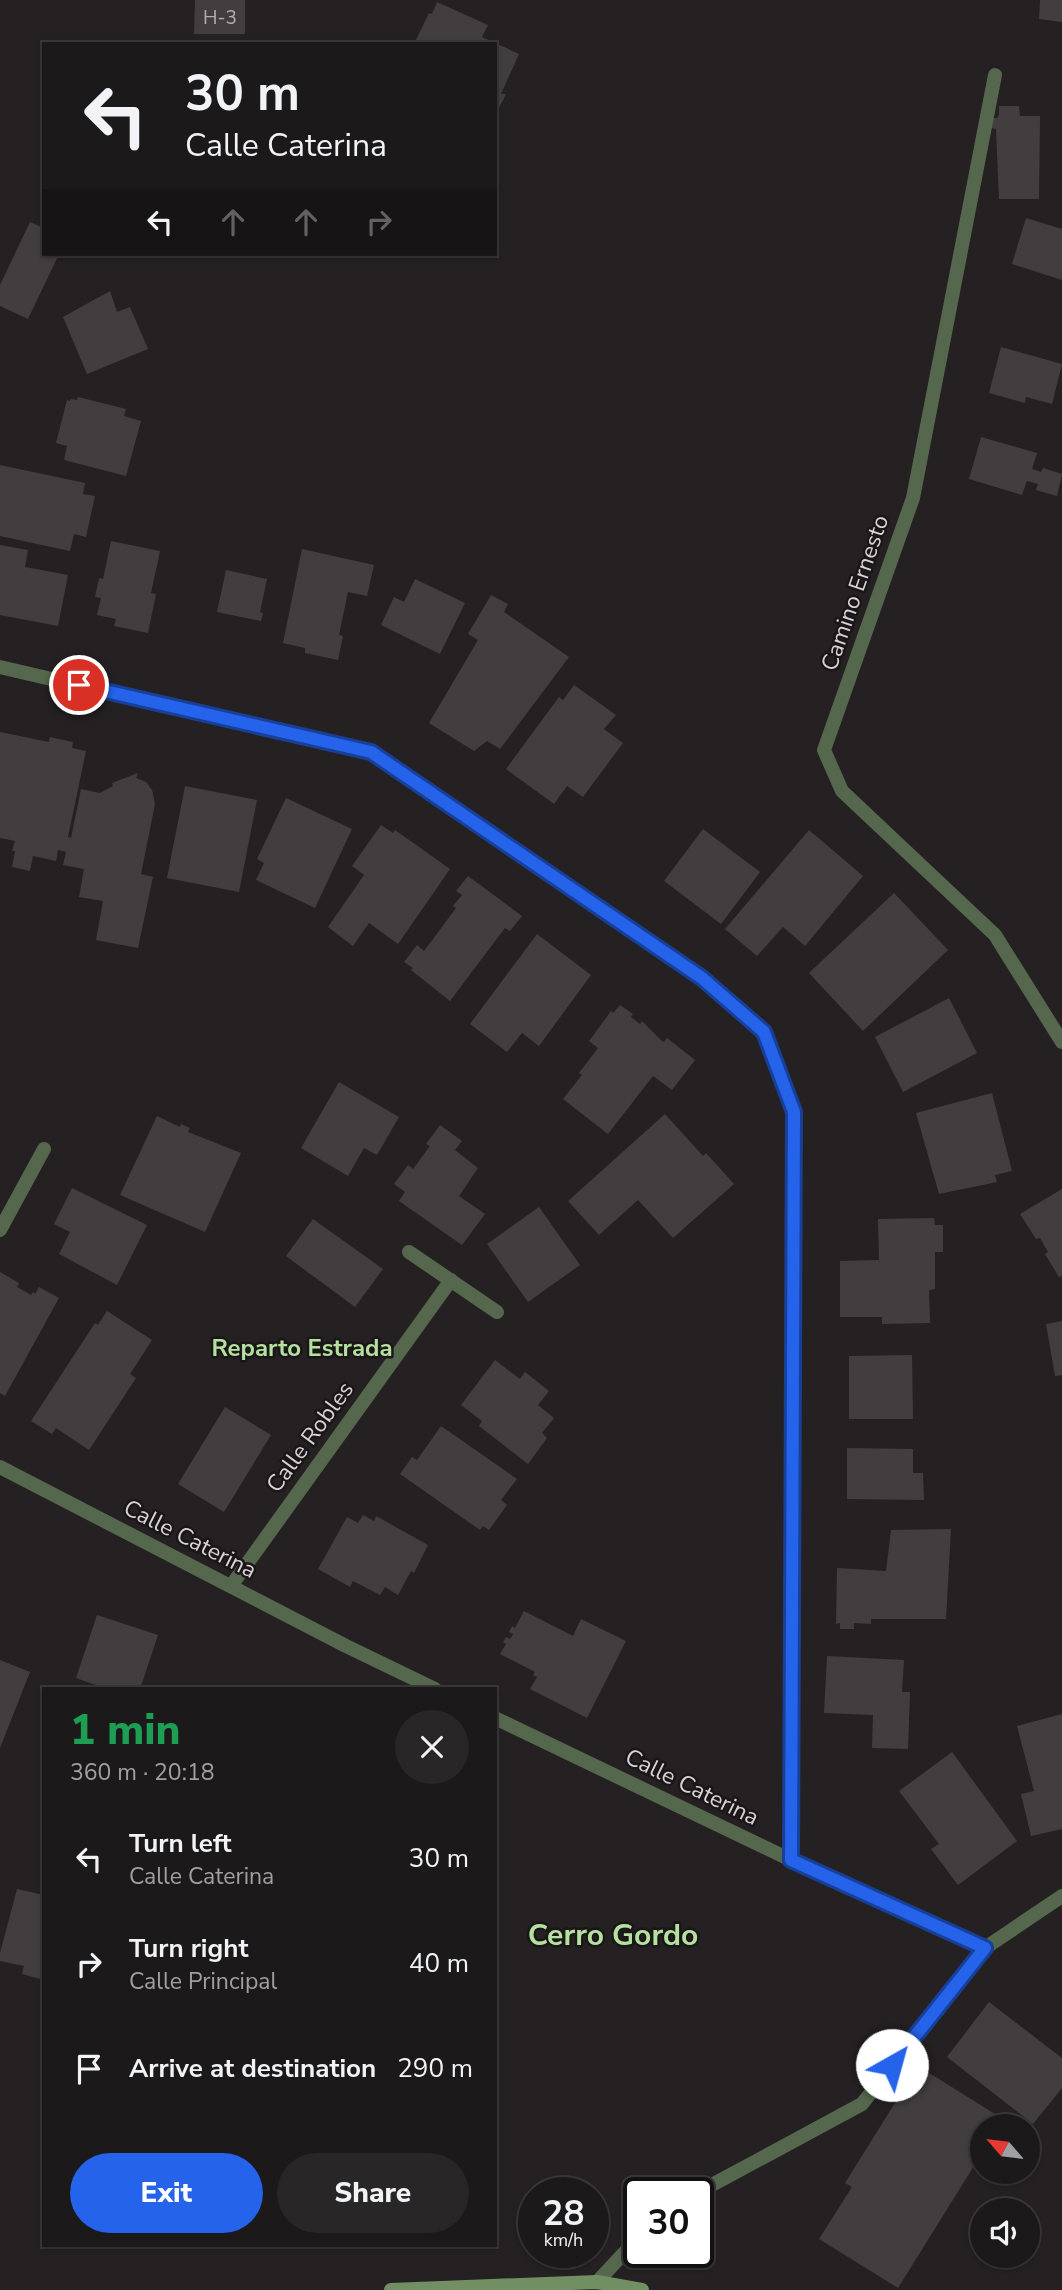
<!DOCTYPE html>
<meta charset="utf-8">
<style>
body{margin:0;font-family:"Nunito Sans",sans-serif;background:#292627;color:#f1f3f6;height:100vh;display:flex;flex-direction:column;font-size:26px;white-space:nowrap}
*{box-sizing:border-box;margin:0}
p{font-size:23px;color:#a0a0a2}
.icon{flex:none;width:38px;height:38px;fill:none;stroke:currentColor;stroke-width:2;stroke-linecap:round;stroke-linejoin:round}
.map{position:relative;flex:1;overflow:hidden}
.panel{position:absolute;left:42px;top:1687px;width:455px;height:560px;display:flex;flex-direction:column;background:#1c191a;border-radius:0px;box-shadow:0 2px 5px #0004,0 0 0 2px #3a3839}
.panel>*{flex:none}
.top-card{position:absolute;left:42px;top:42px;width:455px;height:214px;border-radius:0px;box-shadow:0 2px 5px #0004,0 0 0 2px #3a3839;background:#1c191a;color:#f1f3f6;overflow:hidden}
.needle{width:46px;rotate:298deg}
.buttons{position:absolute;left:970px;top:2114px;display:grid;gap:14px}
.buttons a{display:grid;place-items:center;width:70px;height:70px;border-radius:50%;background:#1c191a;box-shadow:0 2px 5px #0004,0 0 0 2px #3a3839;font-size:35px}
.speed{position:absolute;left:518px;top:2177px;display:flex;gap:14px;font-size:35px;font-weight:700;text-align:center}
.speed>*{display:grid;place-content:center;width:91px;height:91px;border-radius:50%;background:#1c191a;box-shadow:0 2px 5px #0004,0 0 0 2px #3a3839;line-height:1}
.speed small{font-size:18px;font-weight:400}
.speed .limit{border:4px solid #111;border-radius:10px;background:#fff;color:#111}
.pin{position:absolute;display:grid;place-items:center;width:60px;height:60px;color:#fff;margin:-30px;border:4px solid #fff;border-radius:50%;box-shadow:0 2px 7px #0007}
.me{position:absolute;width:77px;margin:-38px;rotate:38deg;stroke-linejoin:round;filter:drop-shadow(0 0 5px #0008)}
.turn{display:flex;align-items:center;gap:24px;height:147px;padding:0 28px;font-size:32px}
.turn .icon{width:91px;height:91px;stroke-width:2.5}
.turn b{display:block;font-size:49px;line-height:60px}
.lanes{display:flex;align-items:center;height:66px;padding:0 28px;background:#0003;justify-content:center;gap:35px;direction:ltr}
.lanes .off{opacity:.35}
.round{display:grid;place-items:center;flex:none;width:74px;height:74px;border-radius:37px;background:#292627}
.headline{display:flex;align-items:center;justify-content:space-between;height:119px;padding:0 28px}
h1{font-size:42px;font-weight:800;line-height:52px;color:#1e9e55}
.action{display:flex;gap:14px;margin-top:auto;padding:14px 28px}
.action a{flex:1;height:80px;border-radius:42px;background:#2563eb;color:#fff;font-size:28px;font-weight:800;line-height:80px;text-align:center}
.action a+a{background:#292627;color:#f1f3f6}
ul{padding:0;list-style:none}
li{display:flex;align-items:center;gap:21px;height:105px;padding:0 28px}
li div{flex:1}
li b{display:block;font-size:26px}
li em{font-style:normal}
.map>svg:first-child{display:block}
</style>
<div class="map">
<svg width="1062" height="2290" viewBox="0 0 1062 2290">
<rect width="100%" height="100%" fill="#252122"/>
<path fill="#423e3f" d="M 195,0 L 245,0 L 245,34 L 194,34 Z
M 1040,0 L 1062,0 L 1062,22 L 1039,19 Z
M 437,2 L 488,25 L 482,37 L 519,54 L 501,94 L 506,94 L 495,116 L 495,44 L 414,44 L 429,13 L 432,14 Z
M 999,106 L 1019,106 L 1020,116 L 1040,116 L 1039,199 L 999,199 L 996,129 L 991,128 L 991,118 L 997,118 L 999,115 Z
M 1026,218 L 1062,229 L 1062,280 L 1012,264 Z
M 30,222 L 44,228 L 44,254 L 59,254 L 28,319 L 0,306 L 0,285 Z
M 110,291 L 117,312 L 130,307 L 148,349 L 87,374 L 63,317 Z
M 1001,347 L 1062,364 L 1052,404 L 1026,397 L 1025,403 L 989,393 Z
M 78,397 L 126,409 L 124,416 L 141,421 L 126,476 L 64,460 L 67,446 L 56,443 L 67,400 L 70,401 L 71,399 L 77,400 Z
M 981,437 L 1037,453 L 1032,469 L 1041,472 L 1043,468 L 1062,474 L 1057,496 L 1036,490 L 1038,484 L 1027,481 L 1022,495 L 969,479 Z
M 0,465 L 85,483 L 83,494 L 95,496 L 86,537 L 74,534 L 70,551 L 0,536 Z
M 111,541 L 160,551 L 151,593 L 156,594 L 148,633 L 114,626 L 116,619 L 97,615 L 101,598 L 95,597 L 99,578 L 103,579 Z
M 0,545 L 28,550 L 25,567 L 68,575 L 58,626 L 0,615 Z
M 302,549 L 374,565 L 367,596 L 348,592 L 339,635 L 343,636 L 338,660 L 305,653 L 305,648 L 283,643 Z
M 226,570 L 267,579 L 260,612 L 263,613 L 261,621 L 217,612 Z
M 415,579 L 465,603 L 440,654 L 381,625 L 394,597 L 404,602 Z
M 491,595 L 508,604 L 504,612 L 569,657 L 500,749 L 487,741 L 474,751 L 429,723 L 478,640 L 468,634 Z
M 574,685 L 616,715 L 604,729 L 623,743 L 583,797 L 567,786 L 554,804 L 506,769 L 559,697 L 563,700 Z
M 0,732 L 49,742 L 50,737 L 73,742 L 72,748 L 86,751 L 68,837 L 71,838 L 81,789 L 100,793 L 113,786 L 112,783 L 138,773 L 136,778 L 146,782 L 152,790 L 155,804 L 141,874 L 153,877 L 138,948 L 96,940 L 103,901 L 79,897 L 84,869 L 63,865 L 66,852 L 58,850 L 56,861 L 33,856 L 30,871 L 12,867 L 15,851 L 12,851 L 15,841 L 0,838 Z
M 185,786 L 257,800 L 239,892 L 167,878 Z
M 286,798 L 352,829 L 315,908 L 256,880 L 264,863 L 257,859 Z
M 381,825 L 393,833 L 395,830 L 450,869 L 398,944 L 369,923 L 353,946 L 328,927 L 364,875 L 352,866 Z
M 703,829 L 760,872 L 721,924 L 664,881 Z
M 809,830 L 863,876 L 805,946 L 783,927 L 757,956 L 725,929 Z
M 468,876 L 522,916 L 510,931 L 505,928 L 450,1001 L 411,970 L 413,968 L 404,962 L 417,945 L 424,951 L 456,908 L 453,906 L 462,895 L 456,891 Z
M 894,893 L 948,950 L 863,1031 L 809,973 Z
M 537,934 L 591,975 L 539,1046 L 522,1033 L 507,1052 L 470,1024 Z
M 949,998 L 977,1053 L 903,1092 L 875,1037 Z
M 620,1005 L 633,1014 L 631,1017 L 640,1024 L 642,1021 L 662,1041 L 664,1042 L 667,1038 L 695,1060 L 672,1090 L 653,1076 L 608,1134 L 563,1099 L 582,1075 L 579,1073 L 598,1048 L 589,1041 L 611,1011 L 613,1013 Z
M 339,1082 L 399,1117 L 377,1155 L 364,1148 L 348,1176 L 301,1148 Z
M 992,1093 L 1012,1171 L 995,1175 L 997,1182 L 939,1194 L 916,1113 Z
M 665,1114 L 703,1156 L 706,1153 L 734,1184 L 673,1238 L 638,1200 L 599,1235 L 568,1201 Z
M 157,1116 L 180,1127 L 181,1124 L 190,1128 L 188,1132 L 241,1153 L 205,1232 L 120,1195 Z
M 440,1125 L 462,1141 L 455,1150 L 478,1168 L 459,1196 L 485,1214 L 462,1245 L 399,1201 L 405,1192 L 394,1184 L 408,1165 L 413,1169 L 430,1146 L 426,1144 Z
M 72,1188 L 147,1225 L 117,1285 L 59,1254 L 70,1232 L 54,1224 Z
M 1062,1189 L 1062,1276 L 1059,1277 L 1045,1254 L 1048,1252 L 1040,1238 L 1036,1239 L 1020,1214 Z
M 539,1207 L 580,1265 L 528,1302 L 487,1244 Z
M 934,1218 L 935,1225 L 943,1225 L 943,1252 L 935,1252 L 935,1289 L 929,1290 L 930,1323 L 882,1324 L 882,1317 L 840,1317 L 840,1261 L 879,1260 L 878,1219 Z
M 313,1219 L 383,1269 L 355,1307 L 286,1256 Z
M 0,1272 L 19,1283 L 17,1287 L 31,1295 L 33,1292 L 35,1294 L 39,1287 L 59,1298 L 5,1396 L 0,1393 Z
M 107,1311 L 152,1340 L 130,1374 L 136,1378 L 89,1450 L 56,1428 L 52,1434 L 31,1421 L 95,1323 L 98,1325 Z
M 1062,1321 L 1062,1375 L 1055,1376 L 1046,1324 Z
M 912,1355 L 913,1419 L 849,1419 L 849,1356 Z
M 495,1360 L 520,1379 L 525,1372 L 549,1391 L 538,1405 L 554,1418 L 542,1433 L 547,1438 L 528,1464 L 479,1426 L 482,1421 L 461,1405 Z
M 225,1407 L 271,1435 L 224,1512 L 178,1484 Z
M 441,1426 L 517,1479 L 501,1500 L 507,1505 L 489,1530 L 483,1526 L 480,1530 L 400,1474 L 412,1457 L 417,1460 Z
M 847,1448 L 913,1449 L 913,1473 L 923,1473 L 924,1500 L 847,1499 Z
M 363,1515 L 374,1521 L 376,1516 L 428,1545 L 414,1573 L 411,1571 L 398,1595 L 385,1587 L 380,1595 L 353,1581 L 350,1587 L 318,1569 L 347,1517 L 358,1523 Z
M 951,1529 L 946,1619 L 871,1619 L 871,1624 L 854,1623 L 854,1629 L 840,1629 L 840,1623 L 836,1624 L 837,1568 L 886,1571 L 891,1530 Z
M 524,1611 L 573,1636 L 581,1619 L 626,1641 L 587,1718 L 530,1689 L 537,1677 L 533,1675 L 535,1672 L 500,1654 L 506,1644 L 503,1642 L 506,1637 L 510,1639 L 513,1634 L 509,1632 L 512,1626 L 515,1628 Z
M 97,1615 L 158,1635 L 140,1689 L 100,1689 L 101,1687 L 76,1678 Z
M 827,1656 L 904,1660 L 902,1692 L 910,1692 L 908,1749 L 872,1748 L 873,1715 L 824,1713 Z
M 0,1660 L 30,1672 L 0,1748 Z
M 1062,1714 L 1062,1829 L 1031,1836 L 1021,1794 L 1034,1791 L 1017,1726 Z
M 952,1752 L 1017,1841 L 958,1885 L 931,1849 L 939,1844 L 899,1791 Z
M 17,1889 L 44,1895 L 44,1980 L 22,1974 L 24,1966 L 0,1961 L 0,1953 Z
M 989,2002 L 1062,2058 L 1062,2088 L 1033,2124 L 947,2057 Z
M 918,2066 L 1003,2119 L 998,2126 L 982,2126 L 982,2153 L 898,2288 L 819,2239 L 852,2187 L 845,2183 Z"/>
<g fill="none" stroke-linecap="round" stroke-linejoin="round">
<path stroke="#55684d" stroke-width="14" d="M 995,75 L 913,498 L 824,750 L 842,791 L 995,935 L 1062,1042
M 0,667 L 371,753 L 702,978 L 764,1032 L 795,1112 L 791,1860
M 0,1230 L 44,1149
M 409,1252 L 497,1312
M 0,1467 L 346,1646 L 435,1689
M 231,1586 L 451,1280
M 495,1718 L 791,1860 L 985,1948
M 697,2193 L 862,2104 L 985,1948 L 1062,1896
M 597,2282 L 639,2237"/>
<path stroke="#728f64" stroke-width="14" d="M 391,2290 L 597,2282 L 642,2290"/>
</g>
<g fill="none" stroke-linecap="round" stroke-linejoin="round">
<defs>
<path id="route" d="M 79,685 L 371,752 L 702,978 L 764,1032 L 794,1112 L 791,1860 L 985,1948 L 892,2065"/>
</defs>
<use href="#route" stroke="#184099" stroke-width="18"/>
<use href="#route" stroke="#2563eb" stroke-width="12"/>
</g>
<g text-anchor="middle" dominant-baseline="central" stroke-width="5" stroke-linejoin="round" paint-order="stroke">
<g font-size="19" fill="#b2aeb0">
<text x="220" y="18">H-3</text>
</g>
<g font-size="23" fill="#d7d4d5" stroke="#1b1718">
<text transform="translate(855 593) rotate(-71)">Camino Ernesto</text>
<text transform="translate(310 1437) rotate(-54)">Calle Robles</text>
<text transform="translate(190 1539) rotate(27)">Calle Caterina</text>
<text transform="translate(692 1787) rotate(26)">Calle Caterina</text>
</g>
<g font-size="24" font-weight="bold" fill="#b4e19f" stroke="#1b1718">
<text x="302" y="1348">Reparto Estrada</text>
</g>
<g font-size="30" font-weight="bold" fill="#b4e19f" stroke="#1b1718">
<text x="613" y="1935">Cerro Gordo</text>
</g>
</g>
</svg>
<div class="buttons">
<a><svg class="needle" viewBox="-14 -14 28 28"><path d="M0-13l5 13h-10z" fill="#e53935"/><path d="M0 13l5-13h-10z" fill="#a0a0a2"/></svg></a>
<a><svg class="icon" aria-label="sound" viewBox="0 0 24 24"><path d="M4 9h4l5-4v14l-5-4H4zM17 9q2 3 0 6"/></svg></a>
</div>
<div class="speed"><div>28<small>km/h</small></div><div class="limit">30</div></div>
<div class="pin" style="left:79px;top:685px;background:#d93025"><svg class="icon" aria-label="arrive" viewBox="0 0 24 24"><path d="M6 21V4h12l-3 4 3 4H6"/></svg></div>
<svg class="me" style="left:892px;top:2065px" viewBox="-20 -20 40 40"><circle r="19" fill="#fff"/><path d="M0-13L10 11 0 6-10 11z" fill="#2563eb"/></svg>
<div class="top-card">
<div class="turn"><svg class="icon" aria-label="left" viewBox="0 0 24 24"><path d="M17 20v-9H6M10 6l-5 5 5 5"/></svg><div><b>30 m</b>Calle Caterina</div></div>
<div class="lanes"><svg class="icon" aria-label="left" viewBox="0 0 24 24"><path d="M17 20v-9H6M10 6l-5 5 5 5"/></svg><svg class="icon off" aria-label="ahead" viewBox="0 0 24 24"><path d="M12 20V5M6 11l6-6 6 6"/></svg><svg class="icon off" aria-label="ahead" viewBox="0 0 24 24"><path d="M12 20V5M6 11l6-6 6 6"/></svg><svg class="icon off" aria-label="right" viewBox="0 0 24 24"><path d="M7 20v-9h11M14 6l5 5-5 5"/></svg></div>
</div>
<section class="panel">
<div class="headline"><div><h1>1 min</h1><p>360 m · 20:18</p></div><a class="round"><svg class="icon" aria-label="close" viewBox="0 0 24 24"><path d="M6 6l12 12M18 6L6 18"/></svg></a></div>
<ul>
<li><svg class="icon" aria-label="left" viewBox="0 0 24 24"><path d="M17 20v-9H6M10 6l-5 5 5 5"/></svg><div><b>Turn left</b><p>Calle Caterina</p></div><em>30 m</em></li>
<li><svg class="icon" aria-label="right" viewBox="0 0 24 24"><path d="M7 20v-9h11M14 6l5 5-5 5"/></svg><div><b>Turn right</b><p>Calle Principal</p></div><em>40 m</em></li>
<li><svg class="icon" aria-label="arrive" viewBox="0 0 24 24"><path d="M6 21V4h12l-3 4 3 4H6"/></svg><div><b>Arrive at destination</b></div><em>290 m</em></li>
</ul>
<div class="action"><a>Exit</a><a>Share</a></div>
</section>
</div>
